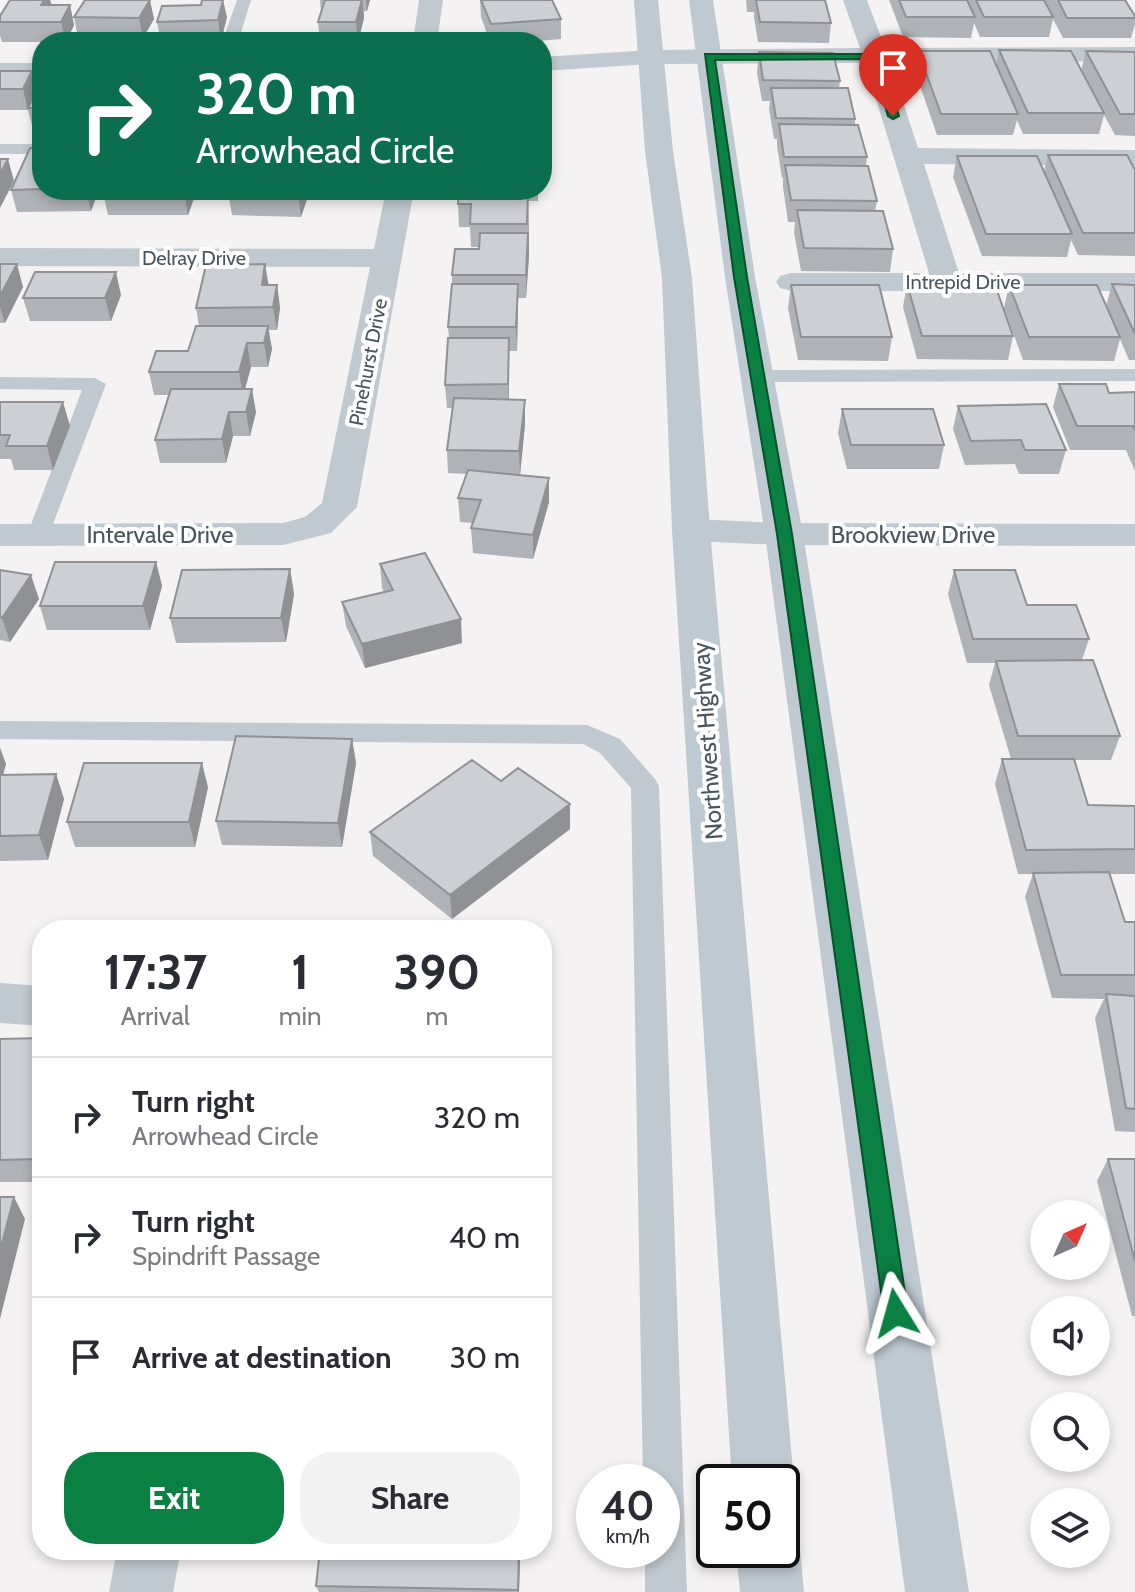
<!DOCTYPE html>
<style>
body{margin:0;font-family:Cabin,sans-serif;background:#f2f2f3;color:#2b2b33;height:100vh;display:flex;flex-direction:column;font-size:30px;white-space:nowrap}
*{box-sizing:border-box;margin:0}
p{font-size:26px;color:#7c7c81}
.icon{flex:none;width:44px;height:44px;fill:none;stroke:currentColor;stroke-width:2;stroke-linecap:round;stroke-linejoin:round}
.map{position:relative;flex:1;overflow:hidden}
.sheet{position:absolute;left:32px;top:920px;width:520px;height:640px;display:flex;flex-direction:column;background:#fff;border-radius:32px;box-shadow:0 4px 12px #0003}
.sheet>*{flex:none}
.banner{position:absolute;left:32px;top:32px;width:520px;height:168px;border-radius:32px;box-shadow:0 4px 12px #0003;background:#0b6e4f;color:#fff;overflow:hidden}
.needle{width:52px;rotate:45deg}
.buttons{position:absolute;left:1030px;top:1200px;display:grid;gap:16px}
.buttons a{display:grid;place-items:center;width:80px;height:80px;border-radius:50%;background:#fff;box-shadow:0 4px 12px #0003;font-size:40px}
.speed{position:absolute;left:576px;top:1464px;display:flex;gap:16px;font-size:40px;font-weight:700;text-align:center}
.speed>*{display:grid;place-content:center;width:104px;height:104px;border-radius:50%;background:#fff;box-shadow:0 4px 12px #0003;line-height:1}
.speed small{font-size:20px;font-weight:400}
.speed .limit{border:4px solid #111;border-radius:12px;background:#fff;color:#111}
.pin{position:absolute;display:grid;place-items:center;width:68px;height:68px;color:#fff;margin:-82px -34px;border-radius:50% 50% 50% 0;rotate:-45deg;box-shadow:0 0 8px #0007}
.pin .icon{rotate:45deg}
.me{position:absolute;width:88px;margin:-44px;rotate:352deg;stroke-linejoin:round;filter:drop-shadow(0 0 6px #0008)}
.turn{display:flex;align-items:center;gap:28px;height:168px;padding:0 32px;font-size:36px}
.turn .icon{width:104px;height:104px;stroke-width:2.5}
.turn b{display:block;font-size:56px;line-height:68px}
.eta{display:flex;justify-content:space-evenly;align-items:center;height:136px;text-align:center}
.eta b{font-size:48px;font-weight:800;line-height:56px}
.cta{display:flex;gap:16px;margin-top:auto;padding:16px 32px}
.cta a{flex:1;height:92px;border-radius:32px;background:#0b8043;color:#fff;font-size:32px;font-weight:800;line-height:92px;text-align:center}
.cta a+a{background:#f2f2f3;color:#2b2b33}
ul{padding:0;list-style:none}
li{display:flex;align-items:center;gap:24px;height:120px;padding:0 32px;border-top:2px solid #e1e1e2}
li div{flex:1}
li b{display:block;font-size:30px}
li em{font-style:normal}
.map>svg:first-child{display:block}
</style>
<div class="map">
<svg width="1135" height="1592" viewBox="0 0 1135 1592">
<rect width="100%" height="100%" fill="#f4f2f2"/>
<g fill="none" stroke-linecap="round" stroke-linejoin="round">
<path fill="#c0c9cf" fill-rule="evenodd" d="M 237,0 L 251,0 L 238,42 L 222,42 Z
M 0,144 L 42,144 L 42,154 L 0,154 Z
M 1135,369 L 1135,381 L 757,382 L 747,376 L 757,370 Z
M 0,377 L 95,378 L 106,384 L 47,540 L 31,540 L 27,535 L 82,390 L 0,389 Z
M 0,721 L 587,725 L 620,739 L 655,779 L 659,786 L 687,1592 L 645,1592 L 645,1550 L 662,1550 L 662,1482 L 643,1482 L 631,788 L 600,753 L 583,744 L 0,739 Z"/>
<path fill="#c0c9cf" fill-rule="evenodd" d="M 419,0 L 443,0 L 437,42 L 413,42 Z
M 843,0 L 867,0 L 885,48 L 1135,47 L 1135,61 L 890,63 L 918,148 L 1135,150 L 1135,166 L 924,164 L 959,273 L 1135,273 L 1135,291 L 791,291 L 780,288 L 776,282 L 780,276 L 791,273 L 929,273 L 865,63 L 651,64 L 542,71 L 542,57 L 651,50 L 860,48 Z
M 0,63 L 42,63 L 42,77 L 0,77 Z
M 386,190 L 414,190 L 357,507 L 331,533 L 283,545 L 0,546 L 0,524 L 283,523 L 305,517 L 322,503 L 370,267 L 0,266 L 0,248 L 374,249 Z
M 691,519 L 784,523 L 1135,524 L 1135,546 L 784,545 L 691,541 L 678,538 L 672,530 L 678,522 Z
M 0,983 L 42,986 L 42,1026 L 0,1023 Z
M 117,1550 L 181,1550 L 173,1592 L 109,1592 Z"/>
<path fill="#bfc9d2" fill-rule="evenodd" d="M 634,0 L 658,0 L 673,151 L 692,278 L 710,530 L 794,1482 L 782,1505 L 782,1482 L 732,1482 L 672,530 L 662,278 L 645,151 Z
M 689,0 L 713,0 L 755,277 L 803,534 L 969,1592 L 905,1592 L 765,534 L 725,277 Z
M 782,1524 L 791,1527 L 800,1550 L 804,1592 L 740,1592 L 736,1550 L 782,1550 Z"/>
</g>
<path fill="#afb2b6" d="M 10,0 L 50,0 L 52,5 L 70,5 L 74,25 L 66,42 L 2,42 L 0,36 L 0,13 L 1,15 Z
M 85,0 L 154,19 L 143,38 L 78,37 L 74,17 Z
M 320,0 L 370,0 L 367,11 L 364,11 L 364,18 L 358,42 L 320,42 L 318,22 L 321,11 Z
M 480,0 L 552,0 L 561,19 L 561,39 L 526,42 L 490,42 L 481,17 Z
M 746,0 L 825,0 L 831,23 L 829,43 L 758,42 L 754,17 L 754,12 L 747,12 Z
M 889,0 L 1125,0 L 1135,16 L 1135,24 L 1131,38 L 1063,38 L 1053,19 L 1049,37 L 980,37 L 974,23 L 971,38 L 903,37 Z
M 201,5 L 227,17 L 221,41 L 161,42 L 157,22 Z
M 999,50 L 1081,71 L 1086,51 L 1135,52 L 1135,136 L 1115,135 L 1104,115 L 1099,134 L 1023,134 L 1017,120 L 1013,135 L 937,135 L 915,71 L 918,51 L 996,65 Z
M 759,52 L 840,81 L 839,88 L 855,119 L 855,125 L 867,157 L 866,166 L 877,201 L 875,211 L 893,249 L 890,272 L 801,271 L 794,232 L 795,222 L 788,222 L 783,187 L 783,178 L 782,178 L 777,146 L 777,139 L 774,139 L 769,109 L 770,101 L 762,101 L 757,73 Z
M 0,71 L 37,90 L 42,108 L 42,129 L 33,129 L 28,110 L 0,110 Z
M 42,148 L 42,190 L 99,190 L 91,211 L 17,212 L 11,190 Z
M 1048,155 L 1135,170 L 1135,256 L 1078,255 L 1071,240 L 1067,257 L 982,256 L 953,177 L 957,156 L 1044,171 Z
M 197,190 L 188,215 L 108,215 L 103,193 Z
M 229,190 L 310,190 L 301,217 L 232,215 L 228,193 Z
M 459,190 L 538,190 L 538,201 L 528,201 L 529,256 L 526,298 L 518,298 L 517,351 L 509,351 L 509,399 L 525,424 L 520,475 L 549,478 L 549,502 L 533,559 L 473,553 L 471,528 L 473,523 L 460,522 L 458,498 L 467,474 L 448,473 L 447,450 L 453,408 L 447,408 L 445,385 L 449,338 L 448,327 L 452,284 L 452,275 L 479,249 L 479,247 L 471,247 L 470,227 L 459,227 L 458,204 Z
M 0,264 L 23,287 L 5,323 L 0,323 Z
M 907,284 L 1013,336 L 1008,360 L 917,359 L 903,307 Z
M 1112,284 L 1135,285 L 1135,360 L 1129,360 L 1120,339 L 1114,361 L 1023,360 L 1004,308 L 1009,285 L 1106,306 Z
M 277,285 L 280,308 L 277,330 L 268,330 L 272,349 L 268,367 L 251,367 L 245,389 L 256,412 L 250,436 L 233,436 L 226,463 L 160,463 L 155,440 L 168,395 L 154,395 L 149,372 L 188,351 L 199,326 L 196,308 Z
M 791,285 L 892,337 L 888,361 L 798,360 L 788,308 Z
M 121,295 L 111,321 L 30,321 L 23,298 Z
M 1059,384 L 1109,393 L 1135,392 L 1135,471 L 1126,450 L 1070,450 L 1053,407 Z
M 0,402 L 70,426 L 53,470 L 14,470 L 11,459 L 0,459 Z
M 958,406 L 1066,450 L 1059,474 L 1019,474 L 1015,464 L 965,465 L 953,429 Z
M 842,409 L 944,445 L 939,469 L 847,469 L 838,433 Z
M 156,562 L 162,586 L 150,630 L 47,630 L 40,606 Z
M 380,564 L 462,643 L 365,668 L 346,626 L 342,602 L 384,592 L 382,588 Z
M 290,569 L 294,594 L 286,642 L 176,643 L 170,618 Z
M 0,570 L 39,599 L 10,642 L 0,640 Z
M 954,570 L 1027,605 L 1089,639 L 1082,660 L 1120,736 L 1111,760 L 1074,760 L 1088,805 L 1135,806 L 1135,874 L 1109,874 L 1125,922 L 1135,922 L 1135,1132 L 1115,1131 L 1095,1018 L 1104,999 L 1052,998 L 1025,897 L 1033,874 L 1018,874 L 995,784 L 1002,759 L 1011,759 L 989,685 L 995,663 L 967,663 L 948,594 Z
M 352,739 L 356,763 L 342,847 L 222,845 L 216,821 Z
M 0,748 L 6,764 L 3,775 L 56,774 L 64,799 L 48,860 L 0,861 Z
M 501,781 L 570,804 L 570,829 L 452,919 L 373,856 L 370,832 Z
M 208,787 L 195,847 L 75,847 L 67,822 Z
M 42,1038 L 42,1182 L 0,1182 L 0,1039 Z
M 542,1076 L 551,1076 L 551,1152 L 542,1152 Z
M 1108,1159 L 1135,1159 L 1135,1316 L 1132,1316 L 1097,1181 Z
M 320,1550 L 520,1550 L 519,1592 L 319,1592 L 316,1586 Z"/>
<path fill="#8f9194" d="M 44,0 L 50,0 L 53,11 L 41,5 Z
M 150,0 L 154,19 L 143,38 L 139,18 Z
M 223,0 L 227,17 L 221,41 L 218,20 Z
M 362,0 L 364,18 L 358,42 L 356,22 Z
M 366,0 L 370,0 L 367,11 Z
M 70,5 L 74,25 L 66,42 L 61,22 Z
M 32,71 L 37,91 L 28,110 L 23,89 Z
M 544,109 L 544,131 L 542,136 L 542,114 Z
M 8,159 L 14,181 L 0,208 L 0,174 Z
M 86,190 L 99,190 L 91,211 Z
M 185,190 L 197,190 L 188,215 L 184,193 Z
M 300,190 L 310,190 L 301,217 L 298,194 Z
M 528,190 L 529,256 L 526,298 L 526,275 L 528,242 Z
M 17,264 L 23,287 L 5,323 L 0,307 L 0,296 Z
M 265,264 L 269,287 L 265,308 L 262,285 Z
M 116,272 L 121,295 L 111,321 L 105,298 Z
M 518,284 L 518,307 L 517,351 L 516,327 Z
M 277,285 L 280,308 L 277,330 L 273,307 Z
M 268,326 L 272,349 L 268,367 L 264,343 Z
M 509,338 L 509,407 L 508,384 Z
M 247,343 L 251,367 L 243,396 L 239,372 Z
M 252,389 L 256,412 L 250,436 L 246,412 Z
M 525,400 L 525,424 L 520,475 L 519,451 Z
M 63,402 L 70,426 L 53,470 L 47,446 Z
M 229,412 L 233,436 L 226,463 L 222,439 Z
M 549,478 L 549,502 L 533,559 L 533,535 Z
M 156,562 L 162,586 L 150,630 L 143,606 Z
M 290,569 L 294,594 L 286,642 L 281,618 Z
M 31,575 L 39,599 L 10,642 L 2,618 Z
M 461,619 L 462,643 L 365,668 L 362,644 Z
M 352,739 L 356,763 L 342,847 L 338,823 Z
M 0,748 L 6,764 L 0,785 Z
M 202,763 L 208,787 L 195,847 L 189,822 Z
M 56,774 L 64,799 L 48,860 L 39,835 Z
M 570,804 L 570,829 L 452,919 L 450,895 Z
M 42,1138 L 42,1170 L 37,1159 Z
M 14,1197 L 25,1219 L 0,1319 L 0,1251 Z
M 519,1550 L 520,1550 L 519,1592 L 518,1592 Z"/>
<path fill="#cccfd4" stroke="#8f9194" stroke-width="2" d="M 10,0 L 44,0 L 41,5 L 70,5 L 61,22 L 0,22 L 0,16 Z
M 85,0 L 150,0 L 139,18 L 74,17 Z
M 202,0 L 223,0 L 218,20 L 157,22 L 162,6 L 201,5 Z
M 325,0 L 362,0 L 356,22 L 318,22 Z
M 481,0 L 552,0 L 561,19 L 491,24 Z
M 756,0 L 825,0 L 831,23 L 760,22 Z
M 899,0 L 967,0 L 975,17 L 906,17 Z
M 976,0 L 1044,0 L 1053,17 L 984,17 Z
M 1058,0 L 1125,0 L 1135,16 L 1135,18 L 1067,18 Z
M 999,50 L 1071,51 L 1104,113 L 1028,113 Z
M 918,51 L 990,51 L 1018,114 L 941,114 Z
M 1086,51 L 1135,52 L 1135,114 L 1120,114 Z
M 759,52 L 833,53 L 840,81 L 763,80 Z
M 0,71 L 32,71 L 23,89 L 0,89 Z
M 42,79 L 42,108 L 28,108 Z
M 771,88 L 848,88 L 855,119 L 776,118 Z
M 779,124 L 858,125 L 867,157 L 784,157 Z
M 30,148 L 42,148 L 42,189 L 11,190 Z
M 1048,155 L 1127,155 L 1135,170 L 1135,233 L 1083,233 Z
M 957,156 L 1037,156 L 1072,234 L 986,234 Z
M 0,159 L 8,159 L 0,174 Z
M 785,165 L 868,166 L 877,201 L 791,200 Z
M 104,190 L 185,190 L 184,193 L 103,193 Z
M 229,190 L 300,190 L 298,194 L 228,193 Z
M 459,190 L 528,190 L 527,224 L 470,224 L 471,204 L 458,204 Z
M 797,210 L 883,211 L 893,249 L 804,248 Z
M 480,233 L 528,233 L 526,275 L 452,275 L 455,249 L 479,249 Z
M 0,264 L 17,264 L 0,296 Z
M 265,264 L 262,285 L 277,285 L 273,307 L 196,308 L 206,265 Z
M 35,272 L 116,272 L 105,298 L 23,298 Z
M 452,284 L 518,284 L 516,327 L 448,327 Z
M 907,284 L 995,285 L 1013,336 L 922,336 Z
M 1112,284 L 1135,285 L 1135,334 Z
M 791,285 L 879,285 L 892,337 L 801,337 Z
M 1009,285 L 1097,285 L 1120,337 L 1029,337 Z
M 196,326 L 268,326 L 264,343 L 247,343 L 239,372 L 149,372 L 156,351 L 188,351 Z
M 448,338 L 509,338 L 508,384 L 445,385 Z
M 1059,384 L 1106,384 L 1109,393 L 1135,392 L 1135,430 L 1133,426 L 1077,426 Z
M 171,389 L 252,389 L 246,412 L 229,412 L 222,439 L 155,440 Z
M 454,398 L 525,400 L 519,451 L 447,450 Z
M 0,402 L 63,402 L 47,446 L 6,446 L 10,435 L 0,435 Z
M 1046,404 L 1066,450 L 1025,450 L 1021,440 L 971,441 L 958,406 Z
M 842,409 L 933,409 L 944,445 L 851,445 Z
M 468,470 L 549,478 L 533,535 L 471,528 L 481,500 L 458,498 Z
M 425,553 L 461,619 L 362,644 L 342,602 L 393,590 L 380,564 Z
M 55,562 L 156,562 L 143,606 L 40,606 Z
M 290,569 L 281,618 L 170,618 L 182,570 Z
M 0,570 L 31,575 L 2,618 L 0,617 Z
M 954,570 L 1015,570 L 1027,605 L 1076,605 L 1089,639 L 973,639 Z
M 1093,660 L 1120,736 L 1018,736 L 996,661 Z
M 236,736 L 352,739 L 338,823 L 216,821 Z
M 1002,759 L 1074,759 L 1088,805 L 1135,806 L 1135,849 L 1026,850 Z
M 472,760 L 501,781 L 518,768 L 570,804 L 450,895 L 370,832 Z
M 84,763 L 202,763 L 189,822 L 67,822 Z
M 56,774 L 39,835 L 0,836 L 0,775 Z
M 1109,872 L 1125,922 L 1135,922 L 1135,975 L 1061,975 L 1033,873 Z
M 1106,994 L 1135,996 L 1135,1109 L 1126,1108 Z
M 42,1038 L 42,1138 L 37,1159 L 0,1160 L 0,1039 Z
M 542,1076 L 551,1076 L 551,1129 L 542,1129 Z
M 1108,1159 L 1135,1159 L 1135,1261 Z
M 0,1197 L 14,1197 L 0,1251 Z
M 320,1550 L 519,1550 L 518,1590 L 316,1586 Z"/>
<path fill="#0b8043" stroke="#07532c" stroke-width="2" d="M 705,54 L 880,54 L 899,116 L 893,119 L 888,116 L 872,59 L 715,60 L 747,277 L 792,534 L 908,1313 L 905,1321 L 896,1324 L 888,1321 L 884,1313 L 777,534 L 734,277 Z"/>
<g text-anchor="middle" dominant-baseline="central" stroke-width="8" stroke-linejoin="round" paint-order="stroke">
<g font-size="20" fill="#4a565e" stroke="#fff">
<text x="194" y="258">Delray Drive</text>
<text x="963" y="282">Intrepid Drive</text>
<text transform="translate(368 362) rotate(-79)">Pinehurst Drive</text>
</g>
<g font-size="24" fill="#4a565e" stroke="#fff">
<text x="160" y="534">Intervale Drive</text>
<text x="913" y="534">Brookview Drive</text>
<text transform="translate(707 741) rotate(-94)">Northwest Highway</text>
</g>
</g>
</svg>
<div class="buttons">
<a><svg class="needle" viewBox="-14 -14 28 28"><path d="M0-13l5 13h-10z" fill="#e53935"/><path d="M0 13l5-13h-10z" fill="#7c7c81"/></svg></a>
<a><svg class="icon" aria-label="sound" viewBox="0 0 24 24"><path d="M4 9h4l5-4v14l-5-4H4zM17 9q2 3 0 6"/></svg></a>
<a><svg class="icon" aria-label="search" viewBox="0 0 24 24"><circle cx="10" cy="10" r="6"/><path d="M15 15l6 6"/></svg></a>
<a><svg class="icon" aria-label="layers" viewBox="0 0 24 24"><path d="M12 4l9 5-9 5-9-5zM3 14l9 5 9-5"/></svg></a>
</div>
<div class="speed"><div>40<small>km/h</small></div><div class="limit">50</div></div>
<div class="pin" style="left:893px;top:116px;background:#d93025"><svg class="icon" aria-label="arrive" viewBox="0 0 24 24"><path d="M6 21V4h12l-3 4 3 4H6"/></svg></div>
<svg class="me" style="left:896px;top:1313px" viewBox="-20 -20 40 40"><path d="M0-17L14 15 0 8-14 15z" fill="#0b8043" stroke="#fff" stroke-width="4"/></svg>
<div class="banner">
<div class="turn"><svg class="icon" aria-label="right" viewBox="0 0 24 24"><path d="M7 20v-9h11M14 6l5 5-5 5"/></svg><div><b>320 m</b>Arrowhead Circle</div></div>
</div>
<section class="sheet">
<div class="eta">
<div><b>17:37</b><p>Arrival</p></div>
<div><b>1</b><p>min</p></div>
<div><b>390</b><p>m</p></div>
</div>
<ul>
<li><svg class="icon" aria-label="right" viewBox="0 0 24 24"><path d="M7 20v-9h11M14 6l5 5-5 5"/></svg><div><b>Turn right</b><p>Arrowhead Circle</p></div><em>320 m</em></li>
<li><svg class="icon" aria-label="right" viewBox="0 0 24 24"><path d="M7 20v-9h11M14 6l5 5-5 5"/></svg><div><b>Turn right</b><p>Spindrift Passage</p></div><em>40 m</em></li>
<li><svg class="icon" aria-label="arrive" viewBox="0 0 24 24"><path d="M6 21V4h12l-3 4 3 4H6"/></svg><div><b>Arrive at destination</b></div><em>30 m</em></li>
</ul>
<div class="cta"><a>Exit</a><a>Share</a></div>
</section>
</div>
